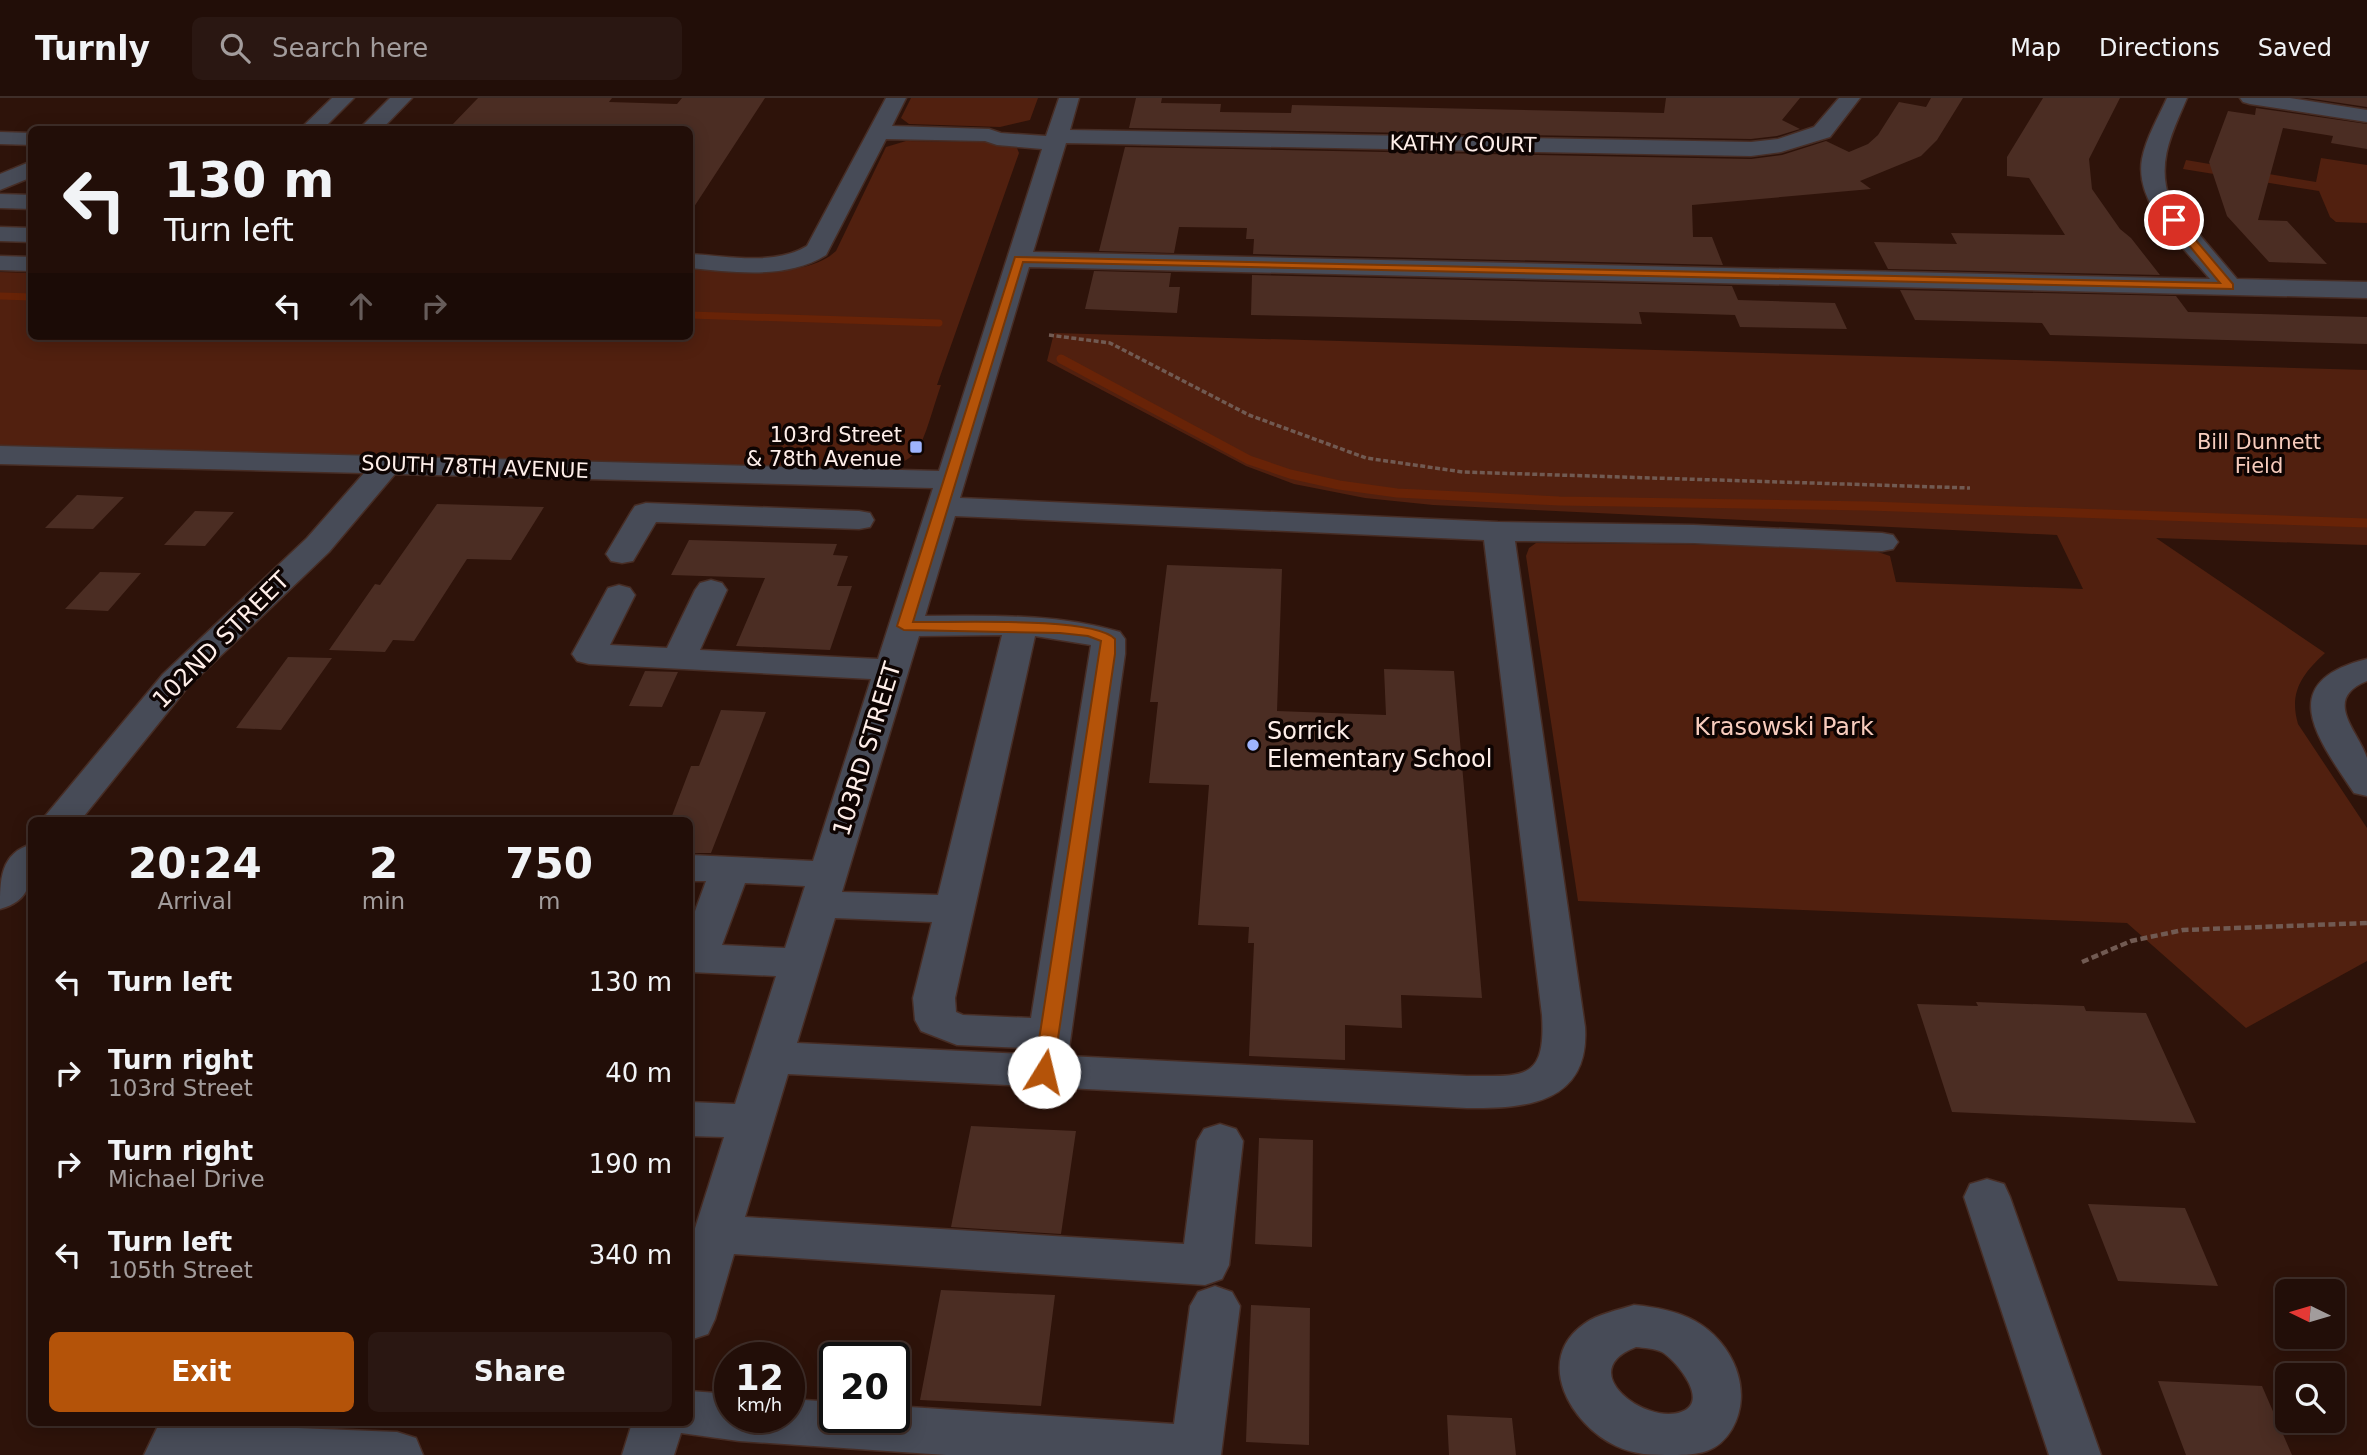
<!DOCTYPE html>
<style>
body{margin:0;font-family:"DejaVu Sans",sans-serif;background:#2a1712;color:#f1f3f6;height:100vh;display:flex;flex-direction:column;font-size:26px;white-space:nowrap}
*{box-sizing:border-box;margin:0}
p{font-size:23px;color:#a29c9c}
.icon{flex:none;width:38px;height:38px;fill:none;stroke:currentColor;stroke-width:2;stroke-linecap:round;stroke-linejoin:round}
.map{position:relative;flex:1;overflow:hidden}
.side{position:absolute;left:28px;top:719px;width:665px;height:609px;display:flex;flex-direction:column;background:#220e08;border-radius:10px;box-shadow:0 4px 18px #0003,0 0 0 2px #3f2e29}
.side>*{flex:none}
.banner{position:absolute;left:28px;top:28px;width:665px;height:214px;border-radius:10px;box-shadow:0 4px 18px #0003,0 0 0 2px #3f2e29;background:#220e08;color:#f1f3f6;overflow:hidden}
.needle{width:46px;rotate:275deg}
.buttons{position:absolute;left:2275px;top:1181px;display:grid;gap:14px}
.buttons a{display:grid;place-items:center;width:70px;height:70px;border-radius:10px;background:#220e08;box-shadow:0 4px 18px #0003,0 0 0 2px #3f2e29;font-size:35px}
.speed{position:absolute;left:714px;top:1244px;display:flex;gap:14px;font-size:35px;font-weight:700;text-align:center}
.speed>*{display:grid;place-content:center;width:91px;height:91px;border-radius:50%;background:#220e08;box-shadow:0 4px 18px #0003,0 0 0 2px #3f2e29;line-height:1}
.speed small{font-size:18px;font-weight:400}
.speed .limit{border:4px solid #111;border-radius:10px;background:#fff;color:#111}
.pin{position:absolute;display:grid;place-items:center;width:60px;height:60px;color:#fff;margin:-30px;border:4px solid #fff;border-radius:50%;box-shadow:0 2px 7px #0007}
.me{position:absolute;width:77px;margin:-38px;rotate:9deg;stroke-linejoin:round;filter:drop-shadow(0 0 5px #0008)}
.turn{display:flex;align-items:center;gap:24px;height:147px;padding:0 21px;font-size:32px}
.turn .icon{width:91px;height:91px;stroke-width:2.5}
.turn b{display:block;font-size:49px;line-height:60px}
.lanes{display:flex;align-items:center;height:66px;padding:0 21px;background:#0003;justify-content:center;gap:35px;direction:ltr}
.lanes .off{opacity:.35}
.eta{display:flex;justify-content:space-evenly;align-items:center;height:119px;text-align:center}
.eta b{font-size:42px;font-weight:700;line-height:49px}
.button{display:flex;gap:14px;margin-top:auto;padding:14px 21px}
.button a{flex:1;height:80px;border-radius:10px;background:#b45309;color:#fff;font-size:28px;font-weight:700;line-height:80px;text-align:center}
.button a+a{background:#2a1712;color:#f1f3f6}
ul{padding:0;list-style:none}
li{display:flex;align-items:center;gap:21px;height:91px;padding:0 21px}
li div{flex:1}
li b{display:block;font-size:26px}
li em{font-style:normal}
header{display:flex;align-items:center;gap:42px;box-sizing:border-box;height:98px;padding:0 35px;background:#220e08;border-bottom:2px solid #3f2e29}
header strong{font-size:33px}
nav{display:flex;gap:38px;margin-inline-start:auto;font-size:24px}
.search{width:490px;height:63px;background:#2a1712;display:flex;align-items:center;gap:18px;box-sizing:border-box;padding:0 24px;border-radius:10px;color:#a29c9c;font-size:26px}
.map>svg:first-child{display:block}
</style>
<header>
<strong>Turnly</strong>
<div class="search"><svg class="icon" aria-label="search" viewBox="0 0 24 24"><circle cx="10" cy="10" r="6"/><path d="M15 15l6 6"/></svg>Search here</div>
<nav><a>Map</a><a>Directions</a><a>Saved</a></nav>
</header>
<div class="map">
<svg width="2367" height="1357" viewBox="0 0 2367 1357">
<rect width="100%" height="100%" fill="#2e130a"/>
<path fill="#51200f" d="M 911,0 L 1038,0 L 1030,22 L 1000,29 L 909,26 L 901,20 Z
M 906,43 L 995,44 L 1017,50 L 1019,55 L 937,287 L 941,287 C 915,364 925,370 839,370 L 0,351 L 0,174 L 31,175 L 32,238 L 690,238 L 690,170 C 730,171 804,183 836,153 L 886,49 Z
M 2321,60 L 2367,67 L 2367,125 L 2336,124 L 2330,119 L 2319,93 L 2183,71 L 2186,62 L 2316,84 Z
M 1054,235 L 2367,272 L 2367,447 L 2156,440 L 2325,555 C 2301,577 2289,595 2298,626 L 2367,730 L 2367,863 L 2246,930 L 2127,825 L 1578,803 L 1526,458 L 1529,450 L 1536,445 L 1860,448 L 1890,458 L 1896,484 L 2083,491 L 2057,437 L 1433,407 L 1365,400 L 1294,386 L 1246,368 L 1047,263 Z"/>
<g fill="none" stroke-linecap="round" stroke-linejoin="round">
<path stroke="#682307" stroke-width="7" d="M 0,198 L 32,199
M 690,217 L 939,225"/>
<path stroke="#682307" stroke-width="9" d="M 1061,261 L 1249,362 L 1290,376 L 1339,387 L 1397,395 L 1559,403 L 1869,408 L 2367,425"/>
</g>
<path fill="#4b2d23" d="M 478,0 L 612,0 L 609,4 L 677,6 L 682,0 L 765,0 L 690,115 L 690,32 L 451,28 Z
M 1136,0 L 1162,0 L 1161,5 L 1221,6 L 1220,14 L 1291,15 L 1292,7 L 1664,15 L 1666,0 L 1800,0 L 1782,22 L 1800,31 L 1777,38 L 1751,41 L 1129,30 Z
M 1931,0 L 1963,0 L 1937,42 L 1921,58 L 1860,83 L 1871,91 L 1692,107 L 1693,139 L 1712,139 L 1723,167 L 1253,156 L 1254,141 L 1246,141 L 1247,130 L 1179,129 L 1174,155 L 1099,153 L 1125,49 L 1751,61 L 1782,57 L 1826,43 L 1849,54 L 1868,46 L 1878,37 L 1899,4 L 1926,9 Z
M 2043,0 L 2120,0 L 2089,61 L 2092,91 L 2120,131 L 2131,140 L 2160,177 L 1888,171 L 1874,144 L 1957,146 L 1951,135 L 2065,137 L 2029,80 L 2007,78 L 2007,59 Z
M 2307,0 L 2367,0 L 2367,9 Z
M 2256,10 L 2367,26 L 2367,51 L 2331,45 L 2333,38 L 2283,30 L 2258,122 L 2287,123 L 2327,166 L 2269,164 L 2227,118 L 2209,64 L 2228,13 L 2255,17 Z
M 1094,173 L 1171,175 L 1169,189 L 1180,189 L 1177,215 L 1085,211 Z
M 1252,177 L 1732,188 L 1738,202 L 1835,205 L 1847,231 L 1740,229 L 1735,217 L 1639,214 L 1642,226 L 1251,217 Z
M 1900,192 L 2176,198 L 2188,214 L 2367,219 L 2367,246 L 2050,237 L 2042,225 L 1915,222 Z
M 77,397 L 124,399 L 93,431 L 45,430 Z
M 437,406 L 544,409 L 511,462 L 467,461 L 414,543 L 393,542 L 385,554 L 329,552 L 375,486 L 380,487 Z
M 195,413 L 234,414 L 205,448 L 164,447 Z
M 689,442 L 837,446 L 833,457 L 848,458 L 837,488 L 852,488 L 830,552 L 736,548 L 765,480 L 671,477 Z
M 1167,467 L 1282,471 L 1277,613 L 1386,617 L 1384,571 L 1454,573 L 1482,900 L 1401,897 L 1402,930 L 1345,927 L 1345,962 L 1249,958 L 1254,845 L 1248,845 L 1249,829 L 1198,827 L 1209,687 L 1149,685 L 1158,604 L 1150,604 Z
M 100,474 L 141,475 L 108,513 L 65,511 Z
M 288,559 L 332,560 L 281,632 L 236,630 Z
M 645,573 L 678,574 L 662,609 L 629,608 Z
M 721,612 L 766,614 L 711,755 L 690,755 L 690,723 L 670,723 L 691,668 L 699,668 Z
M 1976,904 L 2084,908 L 2086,913 L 2146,915 L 2196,1025 L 1952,1014 L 1917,906 L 1978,908 Z
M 971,1028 L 1076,1033 L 1061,1136 L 951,1129 Z
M 1259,1040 L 1313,1042 L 1312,1149 L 1255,1146 Z
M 2088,1106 L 2185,1110 L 2218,1188 L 2118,1183 Z
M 941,1192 L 1055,1197 L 1041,1308 L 920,1302 Z
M 1251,1207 L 1310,1210 L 1309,1347 L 1246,1344 Z
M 2158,1283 L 2262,1288 L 2292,1357 L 2186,1357 Z
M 1447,1317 L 1512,1320 L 1516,1357 L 1449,1357 Z"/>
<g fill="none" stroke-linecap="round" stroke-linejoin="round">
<defs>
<path id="minor" d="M 332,0 L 354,0 L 322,32 L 299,32 Z
M 390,0 L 412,0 L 381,32 L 358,32 Z
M 886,0 L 906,0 L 892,28 L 989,31 L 1001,35 L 1046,38 L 1059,0 L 1079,0 L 1070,32 L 1751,44 L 1778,41 L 1814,29 L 1839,0 L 1860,0 L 1830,39 L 1781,54 L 1751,58 L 1066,45 L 1033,154 L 2210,181 C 2183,148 2134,107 2142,61 C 2146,40 2158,20 2167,0 L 2187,0 C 2172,35 2156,65 2170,102 L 2237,181 L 2367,184 L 2367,200 L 1029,169 L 960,400 L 1498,424 L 1694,427 L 1882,435 L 1893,437 L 1898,444 L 1893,451 L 1882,453 L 1694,445 L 1515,443 L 1585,929 C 1590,1005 1526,1011 1467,1010 L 788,976 L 745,1119 L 1184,1146 L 1197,1043 L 1204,1031 L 1220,1026 L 1236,1031 L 1243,1043 L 1229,1167 L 1222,1181 L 1205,1187 L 734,1156 L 715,1221 L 708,1236 L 690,1242 L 690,1146 L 724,1039 L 690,1038 L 690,1004 L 735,1006 L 776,878 L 690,874 L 690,827 L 706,783 L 690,783 L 690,757 L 813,763 L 871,581 L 589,566 L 577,563 L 572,556 L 608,490 L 619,487 L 630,490 L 635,497 L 610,547 L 667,550 L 695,492 L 700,485 L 711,482 L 722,485 L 727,492 L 700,552 L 878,561 L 933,390 L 395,376 L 329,454 L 187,590 L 80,723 L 41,723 L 163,576 L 307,440 L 364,375 L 0,366 L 0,348 L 939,373 L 1042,51 L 997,47 L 985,43 L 886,41 L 826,157 C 786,182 734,174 690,170 L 690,156 C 728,158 774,168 807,148 ZM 955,418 L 1484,442 L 1542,917 C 1546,983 1524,978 1467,978 L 1068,958 L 1125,556 L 1125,541 L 1120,534 C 1056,515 991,518 925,518 ZM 1002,537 L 938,797 L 842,794 L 919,538 ZM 1035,538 L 1091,547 L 1031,920 L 963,917 L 956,914 L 955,900 ZM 745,785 L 805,788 L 785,850 L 722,847 ZM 835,820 L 932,824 L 913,900 L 915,922 L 921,933 L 957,947 L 1026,950 L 1025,956 L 797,945 Z
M 2240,0 L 2290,0 L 2367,12 L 2367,24 L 2250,6 L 2243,4 Z
M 0,34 L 32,35 L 32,47 L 0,46 Z
M 32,63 L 32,79 L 0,92 L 0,76 Z
M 0,96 L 32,97 L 32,111 L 0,110 Z
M 0,129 L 32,130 L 32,144 L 0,143 Z
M 0,158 L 32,159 L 32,173 L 0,172 Z
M 646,405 L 859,413 L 870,415 L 874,422 L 870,429 L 859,431 L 656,424 L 633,463 L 622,465 L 611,463 L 606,456 L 631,414 L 635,408 Z
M 2367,561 L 2367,583 C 2321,601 2359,634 2367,660 C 2367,670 2367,687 2367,698 L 2354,695 C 2318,641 2273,584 2367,561 Z
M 32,746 C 32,776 35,802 0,811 C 0,782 0,755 32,746 Z
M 1987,1081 L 2004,1086 L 2010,1099 L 2101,1357 L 2049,1357 L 1964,1099 L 1970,1086 Z
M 1215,1188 L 1232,1194 L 1240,1208 L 1221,1357 L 946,1357 L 739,1343 L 681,1335 L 674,1357 L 622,1357 L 632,1325 L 690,1325 L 690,1293 L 730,1296 L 730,1320 L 789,1320 L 789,1301 L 835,1304 L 835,1320 L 894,1320 L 894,1308 L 1174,1326 L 1190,1208 L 1198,1194 Z
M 1634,1207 C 1655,1209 1677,1213 1695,1223 C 1733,1244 1754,1293 1732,1331 C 1718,1355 1698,1357 1673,1357 C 1652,1357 1635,1357 1616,1348 C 1571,1327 1533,1262 1584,1226 C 1597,1216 1619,1212 1634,1207 ZM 1636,1249 C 1644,1250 1654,1250 1662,1254 C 1676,1262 1711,1304 1681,1314 C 1645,1327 1573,1273 1636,1249 Z
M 171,1325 L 397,1334 L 416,1340 L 423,1357 L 144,1357 L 157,1330 Z"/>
</defs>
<use href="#minor" stroke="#472d25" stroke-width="3"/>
<path stroke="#715a52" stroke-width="3.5" stroke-dasharray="5 2.5" stroke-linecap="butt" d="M 1049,237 L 1110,245 L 1249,317 L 1366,360 L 1463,374 L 1970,390"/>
<path stroke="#715a52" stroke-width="4.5" stroke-dasharray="7 3.5" stroke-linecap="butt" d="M 2082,864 L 2131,843 L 2183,832 L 2367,825"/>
<use href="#minor" fill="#474b57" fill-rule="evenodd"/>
</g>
<path fill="#b45309" stroke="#753606" stroke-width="2" d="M 2170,120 L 2177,120 L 2233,186 L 2233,191 L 1023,164 L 913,524 C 951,525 1093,518 1115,541 L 1115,556 L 1053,974 L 1050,978 L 1037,978 L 1034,974 L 1101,543 L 1088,538 L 1060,535 L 904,532 L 897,528 L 1015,159 L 2220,185 L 2170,124 Z"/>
<g fill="#9eb4fd" stroke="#0e0402" stroke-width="2.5">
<rect x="909" y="342" width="14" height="14" rx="3.5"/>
<circle cx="1253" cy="647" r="7"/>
</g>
<g text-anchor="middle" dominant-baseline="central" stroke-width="7" stroke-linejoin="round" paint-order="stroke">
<g font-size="21" fill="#feeee9" stroke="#0e0402">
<text transform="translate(1463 46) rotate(1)">KATHY COURT</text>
<text transform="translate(475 369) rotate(2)">SOUTH 78TH AVENUE</text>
</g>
<g font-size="21" fill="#feeee9" stroke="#0e0402" text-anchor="end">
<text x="902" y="337">103rd Street<tspan x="902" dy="24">&amp; 78th Avenue</tspan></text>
</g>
<g font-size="21" fill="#f7ccbd" stroke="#0e0402">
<text x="2259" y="344">Bill Dunnett<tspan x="2259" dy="24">Field</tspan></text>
</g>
<g font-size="24" fill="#feeee9" stroke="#0e0402">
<text transform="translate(221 542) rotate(-45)">102ND STREET</text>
<text transform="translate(867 651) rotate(-73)">103RD STREET</text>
</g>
<g font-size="24" fill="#f7ccbd" stroke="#0e0402">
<text x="1784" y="629">Krasowski Park</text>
</g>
<g font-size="24" fill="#feeee9" stroke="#0e0402" text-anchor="start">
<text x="1267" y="633">Sorrick<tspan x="1267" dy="28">Elementary School</tspan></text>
</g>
</g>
</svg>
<div class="buttons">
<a><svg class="needle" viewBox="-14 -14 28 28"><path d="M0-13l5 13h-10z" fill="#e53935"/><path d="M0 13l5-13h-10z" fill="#a29c9c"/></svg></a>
<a><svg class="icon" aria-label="search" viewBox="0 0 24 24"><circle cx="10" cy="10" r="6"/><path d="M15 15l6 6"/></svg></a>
</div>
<div class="speed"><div>12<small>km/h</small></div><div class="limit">20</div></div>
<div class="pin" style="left:2174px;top:122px;background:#d93025"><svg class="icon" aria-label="arrive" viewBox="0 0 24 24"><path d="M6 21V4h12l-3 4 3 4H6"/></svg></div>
<svg class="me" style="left:1044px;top:974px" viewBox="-20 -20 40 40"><circle r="19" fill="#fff"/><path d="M0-13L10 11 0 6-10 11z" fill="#b45309"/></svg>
<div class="banner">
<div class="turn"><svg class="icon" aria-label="left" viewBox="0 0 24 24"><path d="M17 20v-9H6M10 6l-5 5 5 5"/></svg><div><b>130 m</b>Turn left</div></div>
<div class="lanes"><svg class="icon" aria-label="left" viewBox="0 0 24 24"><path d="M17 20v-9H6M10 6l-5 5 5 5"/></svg><svg class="icon off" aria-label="ahead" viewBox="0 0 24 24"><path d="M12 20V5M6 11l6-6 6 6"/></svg><svg class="icon off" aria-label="right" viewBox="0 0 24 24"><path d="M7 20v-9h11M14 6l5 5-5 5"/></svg></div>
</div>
<section class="side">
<div class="eta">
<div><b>20:24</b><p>Arrival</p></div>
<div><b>2</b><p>min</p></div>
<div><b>750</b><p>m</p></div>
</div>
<ul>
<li><svg class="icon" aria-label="left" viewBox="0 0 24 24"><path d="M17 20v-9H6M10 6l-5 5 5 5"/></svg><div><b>Turn left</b></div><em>130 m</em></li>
<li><svg class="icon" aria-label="right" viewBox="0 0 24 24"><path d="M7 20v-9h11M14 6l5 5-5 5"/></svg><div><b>Turn right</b><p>103rd Street</p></div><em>40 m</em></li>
<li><svg class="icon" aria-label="right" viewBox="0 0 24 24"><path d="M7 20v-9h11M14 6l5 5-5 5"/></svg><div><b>Turn right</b><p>Michael Drive</p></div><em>190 m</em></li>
<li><svg class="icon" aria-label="left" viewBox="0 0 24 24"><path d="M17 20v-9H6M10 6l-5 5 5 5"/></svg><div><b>Turn left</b><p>105th Street</p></div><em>340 m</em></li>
</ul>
<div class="button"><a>Exit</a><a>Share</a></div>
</section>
</div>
